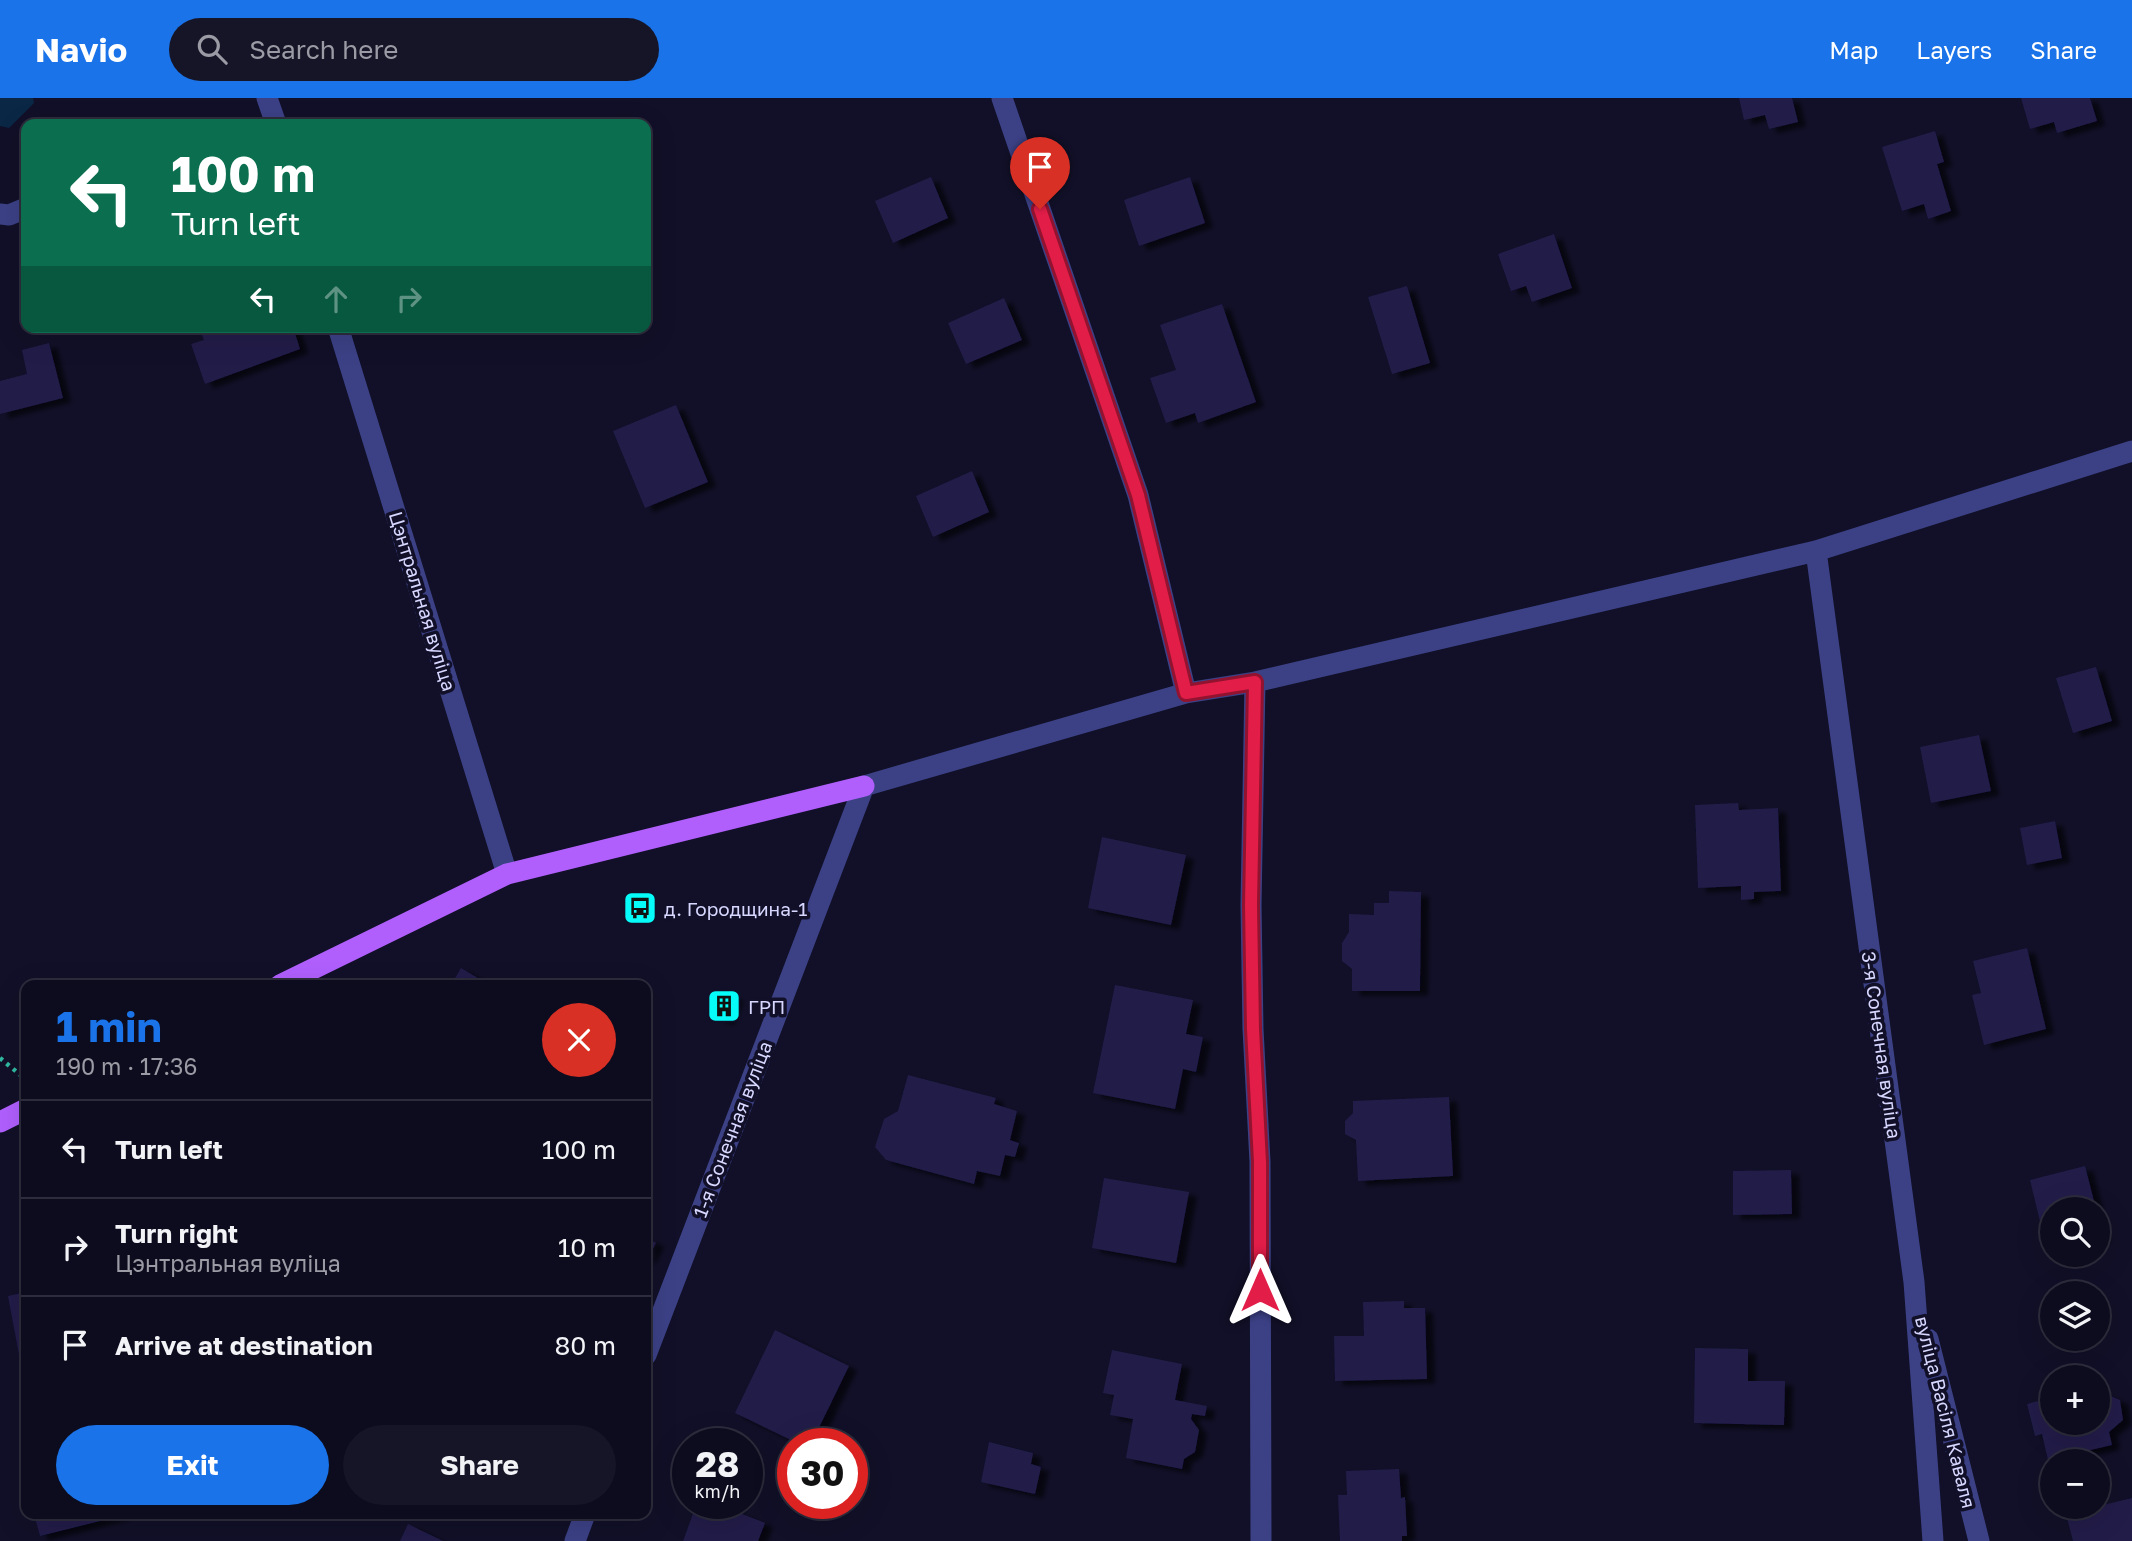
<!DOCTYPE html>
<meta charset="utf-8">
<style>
body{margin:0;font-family:"Golos Text",sans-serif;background:#161527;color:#f1f3f6;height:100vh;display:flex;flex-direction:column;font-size:26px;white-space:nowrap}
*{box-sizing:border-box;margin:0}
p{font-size:23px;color:#9a9ba4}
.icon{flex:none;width:38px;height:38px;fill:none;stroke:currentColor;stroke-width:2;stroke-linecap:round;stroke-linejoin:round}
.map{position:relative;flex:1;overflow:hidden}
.side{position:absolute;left:21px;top:882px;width:630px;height:539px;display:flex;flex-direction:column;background:#0d0c1e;border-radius:14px;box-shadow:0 7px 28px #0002,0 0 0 2px #2d2c3c}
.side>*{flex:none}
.guide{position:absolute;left:21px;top:21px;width:630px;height:214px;border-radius:14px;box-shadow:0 7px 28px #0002,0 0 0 2px #2d2c3c;background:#0b6e4f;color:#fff;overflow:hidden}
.buttons{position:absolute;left:2040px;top:1099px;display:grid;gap:14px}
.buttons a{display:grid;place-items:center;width:70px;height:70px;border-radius:50%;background:#0d0c1e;box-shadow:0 7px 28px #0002,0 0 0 2px #2d2c3c;font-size:35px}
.speed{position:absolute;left:672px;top:1330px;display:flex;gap:14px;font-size:35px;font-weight:700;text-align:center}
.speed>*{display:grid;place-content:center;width:91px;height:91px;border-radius:50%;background:#0d0c1e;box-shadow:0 7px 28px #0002,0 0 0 2px #2d2c3c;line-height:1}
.speed small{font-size:18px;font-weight:400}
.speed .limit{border:10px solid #d22;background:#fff;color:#111}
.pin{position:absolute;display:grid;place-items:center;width:60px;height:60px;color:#fff;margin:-72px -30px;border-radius:50% 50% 50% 0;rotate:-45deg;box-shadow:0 0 7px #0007}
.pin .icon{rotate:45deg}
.me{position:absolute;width:77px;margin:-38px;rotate:0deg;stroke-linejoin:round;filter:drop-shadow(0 0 5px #0008)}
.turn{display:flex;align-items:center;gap:24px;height:147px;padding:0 35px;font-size:32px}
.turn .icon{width:91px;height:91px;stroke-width:2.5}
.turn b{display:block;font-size:49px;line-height:60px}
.lanes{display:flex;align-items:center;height:66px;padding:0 35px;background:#0003;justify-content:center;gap:35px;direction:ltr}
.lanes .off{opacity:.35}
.round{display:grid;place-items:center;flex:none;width:74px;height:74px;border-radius:37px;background:#161527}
.headline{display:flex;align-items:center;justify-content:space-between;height:119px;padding:0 35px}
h1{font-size:42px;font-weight:700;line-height:52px;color:#1a73e8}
.action{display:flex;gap:14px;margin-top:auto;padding:14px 35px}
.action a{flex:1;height:80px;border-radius:42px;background:#1a73e8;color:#fff;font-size:28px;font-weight:700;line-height:80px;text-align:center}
.action a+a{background:#161527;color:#f1f3f6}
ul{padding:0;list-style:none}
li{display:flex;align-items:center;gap:21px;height:98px;padding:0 35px;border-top:2px solid #2d2c3c}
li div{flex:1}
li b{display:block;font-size:26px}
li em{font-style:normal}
header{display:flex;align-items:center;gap:42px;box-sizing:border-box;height:98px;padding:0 35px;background:#1a73e8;color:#fff}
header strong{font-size:33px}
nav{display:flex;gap:38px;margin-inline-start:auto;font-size:24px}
.search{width:490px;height:63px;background:#161527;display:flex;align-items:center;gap:18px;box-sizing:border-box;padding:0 24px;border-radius:38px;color:#9a9ba4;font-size:26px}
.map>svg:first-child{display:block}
</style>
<header>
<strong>Navio</strong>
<div class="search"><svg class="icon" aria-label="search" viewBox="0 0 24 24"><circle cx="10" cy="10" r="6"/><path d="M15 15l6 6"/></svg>Search here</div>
<nav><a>Map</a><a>Layers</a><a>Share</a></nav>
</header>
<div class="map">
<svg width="2132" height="1443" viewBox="0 0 2132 1443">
<defs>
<filter id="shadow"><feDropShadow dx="8" dy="4.5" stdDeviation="2" flood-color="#0009"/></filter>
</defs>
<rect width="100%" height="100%" fill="#111028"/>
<path fill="#0b2746" d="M 0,0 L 33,0 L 34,5 L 9,30 L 0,28 Z"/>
<path fill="#201c48" filter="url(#shadow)" d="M 1739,0 L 1792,0 L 1798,24 L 1769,31 L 1765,17 L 1744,22 Z
M 2021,0 L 2090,0 L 2097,23 L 2057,35 L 2054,24 L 2030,31 Z
M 1935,33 L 1944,64 L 1937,66 L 1951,113 L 1928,121 L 1924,106 L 1902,113 L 1882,49 Z
M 931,79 L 948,120 L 893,145 L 875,103 Z
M 1190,79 L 1205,125 L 1139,148 L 1124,102 Z
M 1554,136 L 1572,190 L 1532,204 L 1526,188 L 1511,193 L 1498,156 Z
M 1407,188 L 1430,265 L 1392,276 L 1368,199 Z
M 1004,200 L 1022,242 L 966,266 L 948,225 Z
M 1222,206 L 1256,304 L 1198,325 L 1195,315 L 1166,325 L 1150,280 L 1176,272 L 1160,227 Z
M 199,229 L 293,229 L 300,251 L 205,286 L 191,246 L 204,242 Z
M 49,245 L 63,300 L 0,316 L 0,283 L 27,276 L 22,252 Z
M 676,307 L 708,384 L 645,410 L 613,333 Z
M 972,373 L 989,414 L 933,439 L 916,398 Z
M 2096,569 L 2112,623 L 2073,635 L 2056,580 Z
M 1979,637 L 1991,693 L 1931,705 L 1920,649 Z
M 1738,705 L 1739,712 L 1778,710 L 1781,793 L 1754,794 L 1754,801 L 1741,802 L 1741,788 L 1698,790 L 1695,707 Z
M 2055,723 L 2062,760 L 2027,767 L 2020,730 Z
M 1102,739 L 1186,757 L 1171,827 L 1088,810 Z
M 1389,793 L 1421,794 L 1420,893 L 1352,893 L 1352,871 L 1342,863 L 1342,845 L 1349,834 L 1349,816 L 1374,817 L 1374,805 L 1389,805 Z
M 2027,850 L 2046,931 L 1984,947 L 1972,897 L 1981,895 L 1973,863 Z
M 461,870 L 486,885 L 485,887 L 451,887 Z
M 1115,887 L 1193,902 L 1186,936 L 1203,939 L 1196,974 L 1183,971 L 1175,1011 L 1093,995 Z
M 721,893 L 736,899 L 726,923 L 711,916 Z
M 908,977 L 996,1000 L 994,1006 L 1017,1013 L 1010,1042 L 1019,1045 L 1015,1059 L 1005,1057 L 1000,1078 L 977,1073 L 974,1086 L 886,1062 L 875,1049 L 884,1021 L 898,1013 Z
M 1449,999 L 1453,1078 L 1358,1083 L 1356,1042 L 1345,1036 L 1345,1023 L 1353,1015 L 1353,1003 Z
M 2085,1068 L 2096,1111 L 2053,1111 L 2053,1138 L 2044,1140 L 2030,1082 Z
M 1791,1072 L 1792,1116 L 1733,1117 L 1733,1073 Z
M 1104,1080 L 1189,1094 L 1176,1165 L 1092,1150 Z
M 2098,1125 L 2103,1141 L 2098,1142 Z
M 646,1139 L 656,1145 L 646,1164 Z
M 26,1194 L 26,1261 L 20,1262 L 8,1198 Z
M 1404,1203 L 1404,1210 L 1425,1210 L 1427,1281 L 1335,1283 L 1334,1238 L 1364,1238 L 1363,1204 Z
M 775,1232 L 849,1268 L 811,1346 L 799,1346 L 735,1315 Z
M 1695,1250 L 1748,1251 L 1748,1283 L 1785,1283 L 1784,1327 L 1694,1325 Z
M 1112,1252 L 1182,1266 L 1175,1302 L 1207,1308 L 1205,1318 L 1192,1316 L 1191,1321 L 1199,1332 L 1195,1354 L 1184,1361 L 1182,1371 L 1126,1360 L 1133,1321 L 1110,1317 L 1114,1297 L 1103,1295 Z
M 2098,1289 L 2101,1294 L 2120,1302 L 2123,1322 L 2109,1334 L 2112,1347 L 2048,1362 L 2042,1336 L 2035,1338 L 2027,1306 L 2053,1299 L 2053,1325 L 2098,1325 Z
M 989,1344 L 1033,1355 L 1031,1366 L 1041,1369 L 1035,1396 L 981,1384 Z
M 26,1355 L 26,1382 L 25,1382 L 19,1357 Z
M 1399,1371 L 1401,1400 L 1405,1399 L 1407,1438 L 1402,1438 L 1402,1443 L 1340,1443 L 1338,1397 L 1347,1397 L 1346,1373 Z
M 2132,1400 L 2132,1443 L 2073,1443 L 2066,1416 Z
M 697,1405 L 714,1405 L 765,1425 L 758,1443 L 683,1443 Z
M 34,1416 L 124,1416 L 124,1417 L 40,1438 Z
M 408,1426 L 443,1443 L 400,1443 Z"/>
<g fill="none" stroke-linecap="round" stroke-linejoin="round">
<path stroke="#31b9a1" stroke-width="4.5" stroke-dasharray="3.5 5" stroke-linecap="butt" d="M 0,960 L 24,980"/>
<path stroke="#3c4186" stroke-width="21" d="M 267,0 L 276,26
M 1002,0 L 1138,397 L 1186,595
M 0,116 L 9,117 L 26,110
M 338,229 L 507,776
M 1816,453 L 1914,1184 L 1933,1443
M 1255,584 L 1251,807 L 1253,931 L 1260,1064 L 1261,1443
M 1928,1241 L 1979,1443
M 646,1257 L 864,688 L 1186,595 L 1255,584 L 1816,453 L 2132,353
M 575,1443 L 585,1416"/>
<path stroke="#b05ffd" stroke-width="21" d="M 280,887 L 507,776 L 864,688
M 0,1024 L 26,1011"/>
</g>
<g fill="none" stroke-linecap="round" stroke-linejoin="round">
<defs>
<path id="route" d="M 1040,111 L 1138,397 L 1186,595 L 1255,584 L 1251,807 L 1253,931 L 1260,1064 L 1260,1192"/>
</defs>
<use href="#route" stroke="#92132f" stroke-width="18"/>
<use href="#route" stroke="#e11d48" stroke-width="12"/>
</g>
<defs>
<symbol id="bus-square" viewBox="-11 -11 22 22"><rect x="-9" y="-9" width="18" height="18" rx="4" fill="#05fcf8" stroke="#111028"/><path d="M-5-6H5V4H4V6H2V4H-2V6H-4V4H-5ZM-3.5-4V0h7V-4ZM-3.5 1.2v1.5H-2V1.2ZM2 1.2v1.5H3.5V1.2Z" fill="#111"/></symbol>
<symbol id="building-square" viewBox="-11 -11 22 22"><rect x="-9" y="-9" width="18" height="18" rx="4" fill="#05fcf8" stroke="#111028"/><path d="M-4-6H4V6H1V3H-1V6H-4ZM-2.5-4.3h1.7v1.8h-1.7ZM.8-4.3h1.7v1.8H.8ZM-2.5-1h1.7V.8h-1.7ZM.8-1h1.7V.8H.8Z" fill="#111"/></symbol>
</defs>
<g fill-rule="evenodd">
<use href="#bus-square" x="621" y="791" width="38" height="38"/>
<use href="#building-square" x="705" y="889" width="38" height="38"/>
</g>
<g text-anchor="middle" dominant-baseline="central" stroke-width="7" stroke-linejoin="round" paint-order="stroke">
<g font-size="19" fill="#d7d7ff" stroke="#111028">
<text transform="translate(423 503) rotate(73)">Цэнтральная вуліца</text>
<text transform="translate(1882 947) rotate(82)">3-я Сонечная вуліца</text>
<text transform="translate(732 1031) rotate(-69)">1-я Сонечная вуліца</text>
<text transform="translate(1946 1314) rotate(76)">вуліца Васіля Каваля</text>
</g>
<g font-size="19" fill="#d7d7ff" stroke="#111028" text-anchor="start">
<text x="664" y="810">д. Городщина-1</text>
<text x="748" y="908">ГРП</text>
</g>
</g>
</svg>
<div class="buttons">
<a><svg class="icon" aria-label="search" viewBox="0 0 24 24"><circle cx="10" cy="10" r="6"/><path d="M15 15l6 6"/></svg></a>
<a><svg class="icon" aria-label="layers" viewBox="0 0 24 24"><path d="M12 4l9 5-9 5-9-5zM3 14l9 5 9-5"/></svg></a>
<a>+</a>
<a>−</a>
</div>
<div class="speed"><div>28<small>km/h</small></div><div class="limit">30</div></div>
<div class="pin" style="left:1040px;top:111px;background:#d93025"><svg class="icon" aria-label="arrive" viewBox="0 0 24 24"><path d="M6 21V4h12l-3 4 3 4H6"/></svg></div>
<svg class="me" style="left:1260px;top:1192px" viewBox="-20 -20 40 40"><path d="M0-17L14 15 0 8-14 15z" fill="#e11d48" stroke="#fff" stroke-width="4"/></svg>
<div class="guide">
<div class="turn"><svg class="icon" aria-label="left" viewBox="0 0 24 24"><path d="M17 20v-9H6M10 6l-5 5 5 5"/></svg><div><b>100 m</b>Turn left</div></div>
<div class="lanes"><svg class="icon" aria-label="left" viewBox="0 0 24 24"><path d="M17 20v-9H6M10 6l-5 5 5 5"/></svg><svg class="icon off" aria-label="ahead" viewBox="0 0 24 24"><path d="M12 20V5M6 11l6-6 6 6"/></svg><svg class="icon off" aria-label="right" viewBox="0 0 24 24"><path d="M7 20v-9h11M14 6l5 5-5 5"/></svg></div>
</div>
<section class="side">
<div class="headline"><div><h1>1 min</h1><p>190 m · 17:36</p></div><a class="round" style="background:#d93025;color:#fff"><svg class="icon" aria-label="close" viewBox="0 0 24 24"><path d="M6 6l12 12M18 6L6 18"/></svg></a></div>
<ul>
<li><svg class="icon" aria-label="left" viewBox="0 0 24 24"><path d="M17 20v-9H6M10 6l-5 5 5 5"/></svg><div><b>Turn left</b></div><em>100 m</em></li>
<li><svg class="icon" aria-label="right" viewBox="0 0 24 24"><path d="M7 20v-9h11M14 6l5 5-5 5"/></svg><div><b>Turn right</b><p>Цэнтральная вуліца</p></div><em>10 m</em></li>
<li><svg class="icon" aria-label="arrive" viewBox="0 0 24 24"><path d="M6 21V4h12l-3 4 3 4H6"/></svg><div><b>Arrive at destination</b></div><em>80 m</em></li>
</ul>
<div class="action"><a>Exit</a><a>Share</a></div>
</section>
</div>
